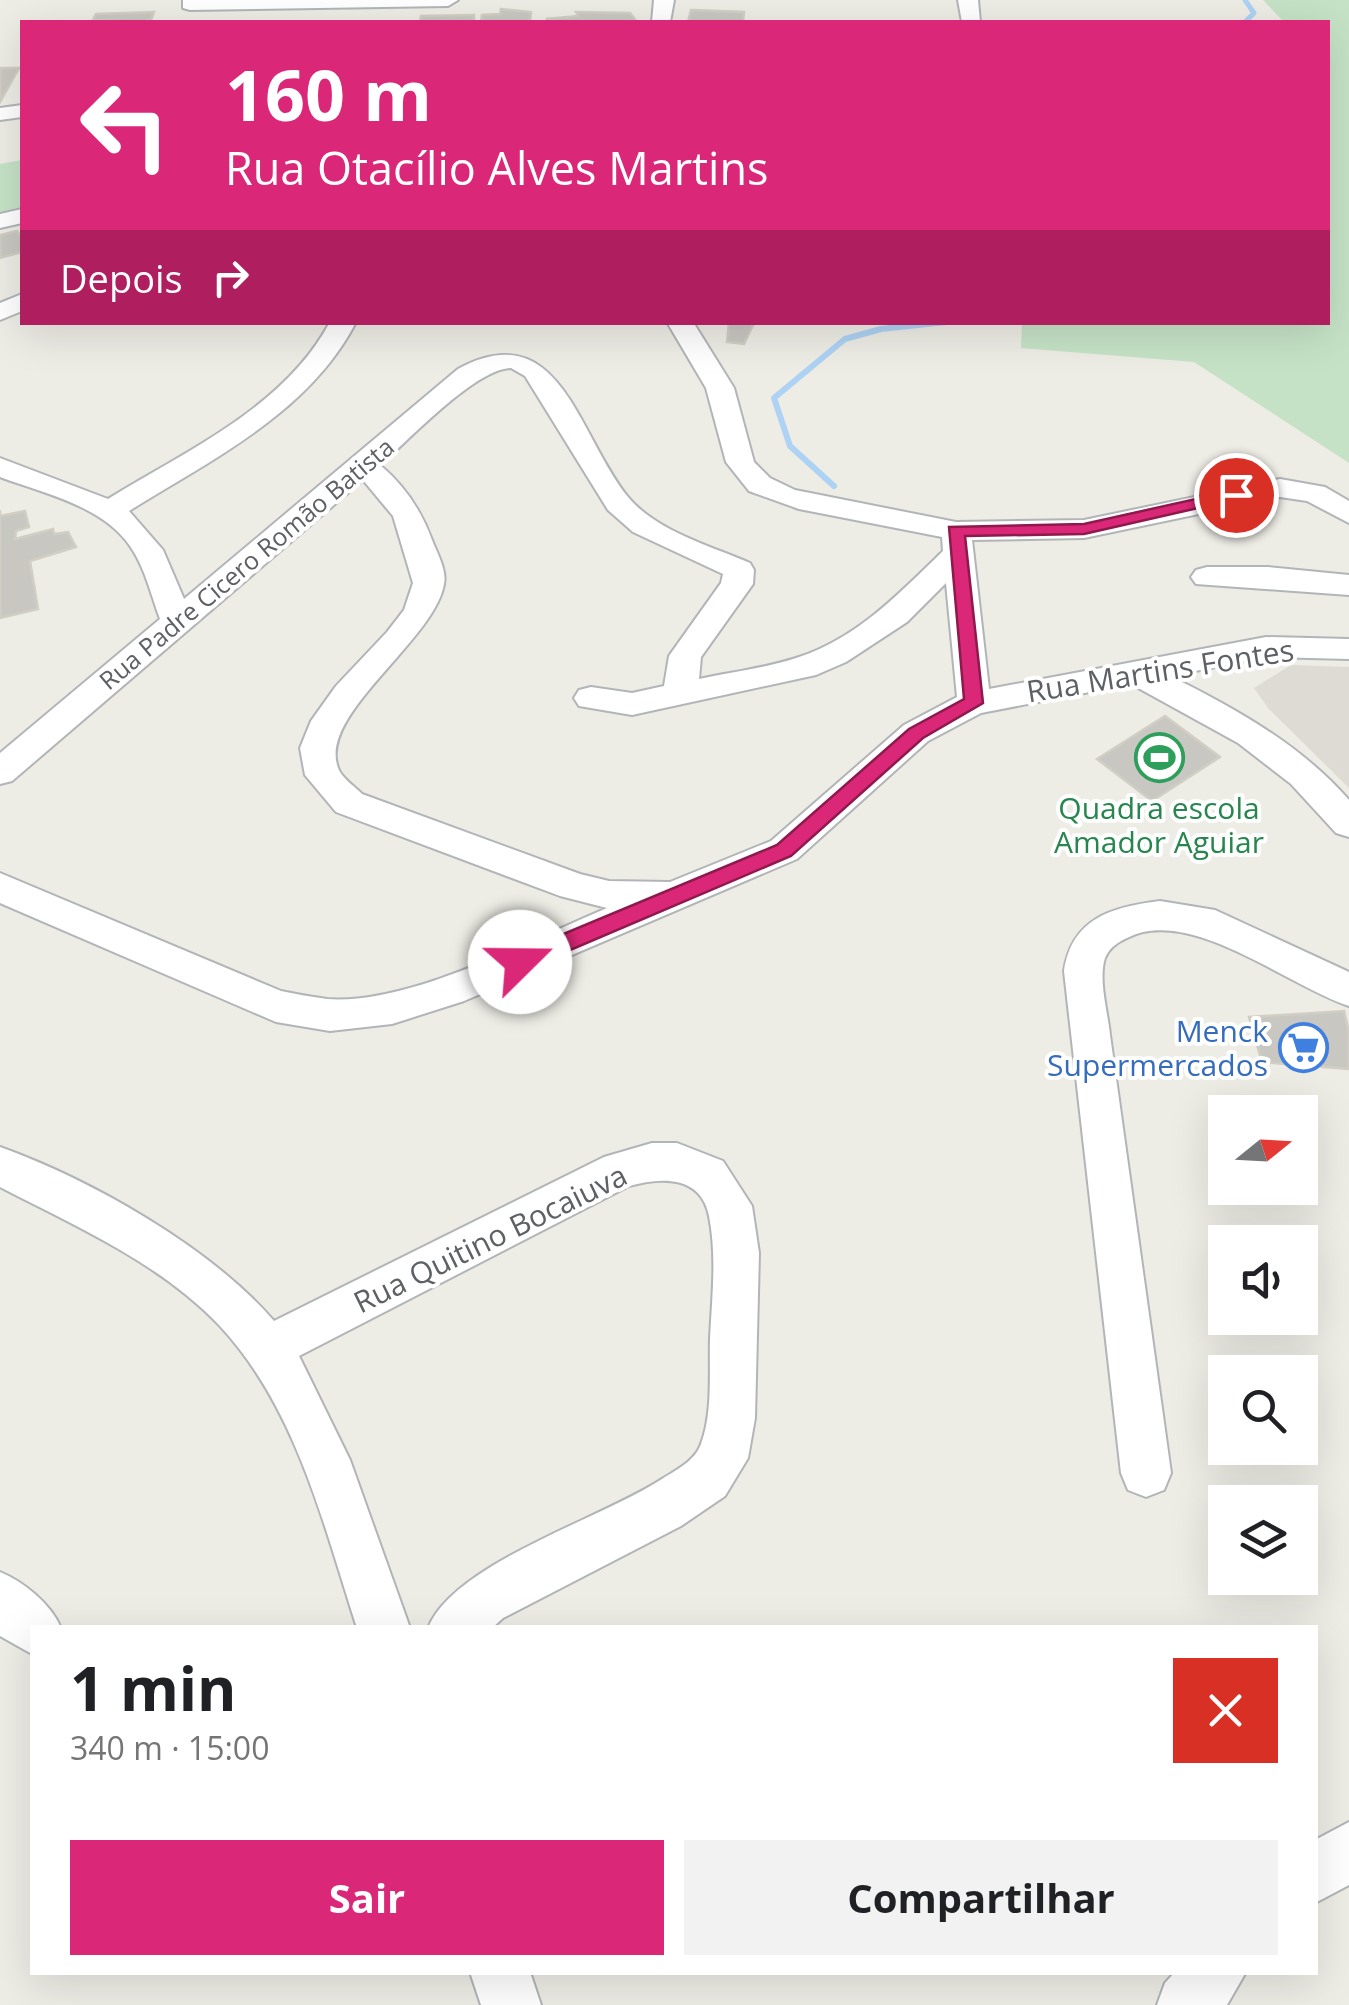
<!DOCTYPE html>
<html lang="pt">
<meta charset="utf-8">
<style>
body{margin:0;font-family:"Open Sans",sans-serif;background:#f2f2f2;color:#202124;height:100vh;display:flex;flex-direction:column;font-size:38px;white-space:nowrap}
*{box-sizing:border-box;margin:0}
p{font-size:32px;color:#757577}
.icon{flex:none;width:55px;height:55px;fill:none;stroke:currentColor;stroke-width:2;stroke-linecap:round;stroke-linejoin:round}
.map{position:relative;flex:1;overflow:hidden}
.side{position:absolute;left:30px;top:1625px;width:1288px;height:350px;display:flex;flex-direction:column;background:#fff;border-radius:0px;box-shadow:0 10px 40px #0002}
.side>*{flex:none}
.banner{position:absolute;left:20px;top:20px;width:1310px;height:305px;border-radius:0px;box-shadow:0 10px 40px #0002;background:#db2777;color:#fff;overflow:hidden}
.needle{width:65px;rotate:72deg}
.fabs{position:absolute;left:1208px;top:1095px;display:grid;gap:20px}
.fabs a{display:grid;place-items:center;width:110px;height:110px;border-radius:0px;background:#fff;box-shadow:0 10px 40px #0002;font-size:50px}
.pin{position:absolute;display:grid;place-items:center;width:85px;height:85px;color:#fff;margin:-42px;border:5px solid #fff;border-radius:50%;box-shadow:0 2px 10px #0007}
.me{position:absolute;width:110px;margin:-55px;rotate:68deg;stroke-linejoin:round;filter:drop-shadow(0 0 8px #0008)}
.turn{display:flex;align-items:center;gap:35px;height:210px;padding:0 40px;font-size:45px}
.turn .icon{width:130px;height:130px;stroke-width:2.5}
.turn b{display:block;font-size:70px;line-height:85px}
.then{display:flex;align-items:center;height:95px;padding:0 40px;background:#0003;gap:20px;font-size:38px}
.round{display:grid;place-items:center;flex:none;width:105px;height:105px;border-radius:0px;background:#f2f2f2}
.head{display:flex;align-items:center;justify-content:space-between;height:170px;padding:0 40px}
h1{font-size:60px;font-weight:700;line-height:75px}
.button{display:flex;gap:20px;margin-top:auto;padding:20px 40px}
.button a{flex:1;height:115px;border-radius:0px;background:#db2777;color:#fff;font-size:40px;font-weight:700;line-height:115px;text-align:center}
.button a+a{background:#f2f2f2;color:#202124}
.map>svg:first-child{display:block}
</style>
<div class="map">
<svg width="1349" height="2005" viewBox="0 0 1349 2005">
<rect width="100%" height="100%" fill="#edece5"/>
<path fill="#dddbd4" d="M 1291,665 L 1349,667 L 1349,788 L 1268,708 L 1254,688 Z"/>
<path fill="#c5e2c6" d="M 1263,0 L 1349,0 L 1349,463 L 1194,362 L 1021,348 L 1022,323 L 1328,322 L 1328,22 L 1284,22 Z
M 22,160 L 22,207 L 0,212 L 0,164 Z"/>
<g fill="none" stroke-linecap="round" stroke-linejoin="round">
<path stroke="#aed2f4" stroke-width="5" d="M 1245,0 L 1254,13 L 1245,22"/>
<path stroke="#aed2f4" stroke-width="6" d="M 834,486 L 790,446 L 774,398 L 845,339 L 881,329 L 946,322"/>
</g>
<path fill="#c9c7c2" stroke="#d1cec4" stroke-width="2.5" d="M 501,9 L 531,12 L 530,22 L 481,22 L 482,15 L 500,14 Z
M 691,10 L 744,12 L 743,22 L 688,22 Z
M 154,12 L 151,20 L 142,22 L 93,20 L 96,14 Z
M 576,12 L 630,13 L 637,22 L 547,22 L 547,19 L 578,16 Z
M 474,15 L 474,22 L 420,22 L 421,16 Z
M 0,68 L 19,68 L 0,102 Z
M 17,231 L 22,238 L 22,252 L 0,258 L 0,235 Z
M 729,322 L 759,322 L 753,325 L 744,344 L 727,342 Z
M 0,510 L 0,516 L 25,511 L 29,527 L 16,531 L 15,539 L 53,529 L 54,534 L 68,532 L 76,547 L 30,561 L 38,609 L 0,618 Z
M 1165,716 L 1220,757 L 1152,801 L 1097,759 Z
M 1344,1011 L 1349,1032 L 1349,1069 L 1262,1062 L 1249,1017 Z"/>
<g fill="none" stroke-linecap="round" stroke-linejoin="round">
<defs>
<path id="minor" d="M 183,0 L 458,0 L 448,6 L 190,10 L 183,8 Z
M 654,0 L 674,0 L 670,22 L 652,22 Z
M 958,0 L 978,0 L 980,22 L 962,22 Z
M 22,105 L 22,117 L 0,120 L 0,108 Z
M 22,209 L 22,223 L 0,228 L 0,214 Z
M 22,294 L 22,311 L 0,320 L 0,303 Z
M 330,322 L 356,322 C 309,413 212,459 129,511 L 163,550 L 184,599 L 458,369 C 560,313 578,436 628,497 C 656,531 711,546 750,563 L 754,570 L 753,584 L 701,657 L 699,679 C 731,672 767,668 799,657 C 857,638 900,593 943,551 L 942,537 L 799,509 L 749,491 L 726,462 L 706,388 L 667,322 L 693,322 L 734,388 L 754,462 L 770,478 L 795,490 L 956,522 L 1084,520 L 1280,479 L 1325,487 L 1349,501 L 1349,523 L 1307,501 L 1280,497 L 1084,538 L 972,540 L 989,689 L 1266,637 L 1349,639 L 1349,659 L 1266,657 L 1170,676 C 1235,708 1301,745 1349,800 L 1349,837 L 1336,833 L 1291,784 L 1238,743 L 1131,684 L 981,713 L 928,741 L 797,859 L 464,1001 L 392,1024 L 330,1031 L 276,1022 L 0,903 L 0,873 L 281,991 C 296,994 312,997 327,999 C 410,1005 530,940 607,908 L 560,896 L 336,812 L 305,775 L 300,748 L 311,721 L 336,686 L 387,632 L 404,610 L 413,583 L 393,516 L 363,480 L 12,781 L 0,784 L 0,753 L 160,619 C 151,595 145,567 130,546 C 103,506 43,493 0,477 L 0,458 L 108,499 C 186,451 285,407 330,322 ZM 511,368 L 525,376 L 608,510 L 633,532 L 723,574 L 721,583 L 669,656 L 664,686 L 632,693 L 591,687 L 579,690 L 574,698 L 579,706 L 632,715 L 816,675 L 846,662 L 907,622 L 946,583 L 957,697 L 904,725 L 771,841 L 670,882 L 609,881 L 580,874 L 362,794 C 355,787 345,780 340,772 C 311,719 435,641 444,584 C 447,570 437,553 432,540 C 421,510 404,485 380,465 C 409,440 475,369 511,368 Z
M 1207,567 L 1268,567 L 1349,575 L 1349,595 L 1196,584 L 1191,577 L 1196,570 Z
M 1160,901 L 1215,910 L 1349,972 L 1349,1006 C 1288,986 1189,905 1127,938 C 1118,942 1109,948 1105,958 C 1098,980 1108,1013 1110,1035 L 1171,1473 L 1164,1490 L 1146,1497 L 1128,1490 L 1121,1473 L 1064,971 C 1072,918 1112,907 1160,901 Z
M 652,1143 L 677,1143 L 723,1161 L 752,1206 L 759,1253 L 755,1418 L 748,1458 L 725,1496 L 681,1526 L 503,1618 L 492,1628 L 428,1628 C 454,1563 601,1519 662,1479 C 676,1470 695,1461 701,1444 C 713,1412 709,1372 710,1338 C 712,1298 717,1256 709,1216 C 701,1175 661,1177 629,1186 L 299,1356 L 350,1460 L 410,1628 L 357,1628 C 323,1523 296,1407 219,1325 C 159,1262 75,1226 0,1187 L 0,1147 C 92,1180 211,1248 274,1321 L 604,1157 Z
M 0,1572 C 24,1582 51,1604 61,1628 L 32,1628 L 32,1654 L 0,1636 Z
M 1349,1822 L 1349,1885 L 1315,1903 L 1315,1840 Z
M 470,1972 L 530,1972 L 541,2005 L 481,2005 Z
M 1175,1972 L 1246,1972 L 1227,2005 L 1157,2005 L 1165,1983 Z"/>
</defs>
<use href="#minor" stroke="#b2b5b8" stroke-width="4"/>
<use href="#minor" fill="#fff" fill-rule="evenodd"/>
</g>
<path fill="#db2777" stroke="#8e194d" stroke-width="2.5" d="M 1236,490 L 1244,495 L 1242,498 L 1084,534 L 965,536 L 983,703 L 923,738 L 791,856 L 528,968 L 513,968 L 509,962 L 513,955 L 777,845 L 909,729 L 964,699 L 949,527 L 1084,524 Z"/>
<defs>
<symbol id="stadium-ring" viewBox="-11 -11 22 22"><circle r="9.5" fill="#fff" stroke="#2e9e5b" stroke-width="1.5"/><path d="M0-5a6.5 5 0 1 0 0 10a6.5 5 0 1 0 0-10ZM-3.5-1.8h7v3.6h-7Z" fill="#2e9e5b"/></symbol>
<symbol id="supermarket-ring" viewBox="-11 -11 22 22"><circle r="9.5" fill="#fff" stroke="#3f7fe0" stroke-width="1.5"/><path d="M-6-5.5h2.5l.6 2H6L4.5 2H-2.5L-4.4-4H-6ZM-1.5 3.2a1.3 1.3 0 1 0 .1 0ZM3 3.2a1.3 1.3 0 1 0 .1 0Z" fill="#3f7fe0"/></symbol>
</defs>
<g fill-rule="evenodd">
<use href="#stadium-ring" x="1132" y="730" width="55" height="55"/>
<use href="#supermarket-ring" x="1276" y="1020" width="55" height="55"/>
</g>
<g text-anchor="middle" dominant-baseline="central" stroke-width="8" stroke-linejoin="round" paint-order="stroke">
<g font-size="25" fill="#5d6064" stroke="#fff">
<text transform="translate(246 563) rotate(-40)">Rua Padre Cicero Romão Batista</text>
</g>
<g font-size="30" fill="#5d6064" stroke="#fff">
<text transform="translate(1160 670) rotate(-9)">Rua Martins Fontes</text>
<text transform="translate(490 1238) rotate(-26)">Rua Quitino Bocaiuva</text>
</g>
<g font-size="30" fill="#27864d" stroke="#fff">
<text x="1159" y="807">Quadra escola<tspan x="1159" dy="34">Amador Aguiar</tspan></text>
</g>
<g font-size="30" fill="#366cbe" stroke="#fff" text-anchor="end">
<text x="1268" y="1030">Menck<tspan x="1268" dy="34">Supermercados</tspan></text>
</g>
</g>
</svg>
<div class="fabs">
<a><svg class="needle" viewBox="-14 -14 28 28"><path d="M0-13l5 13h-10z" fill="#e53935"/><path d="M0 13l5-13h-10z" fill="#757577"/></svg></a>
<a><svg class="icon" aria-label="sound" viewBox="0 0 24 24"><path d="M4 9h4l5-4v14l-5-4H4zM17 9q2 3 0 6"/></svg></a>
<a><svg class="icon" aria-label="search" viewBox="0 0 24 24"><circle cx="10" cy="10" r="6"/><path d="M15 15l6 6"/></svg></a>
<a><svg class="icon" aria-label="layers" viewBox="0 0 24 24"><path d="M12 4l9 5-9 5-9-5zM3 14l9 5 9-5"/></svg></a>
</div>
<div class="pin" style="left:1236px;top:495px;background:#d93025"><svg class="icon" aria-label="arrive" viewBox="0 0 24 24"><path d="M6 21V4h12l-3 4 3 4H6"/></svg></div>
<svg class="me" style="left:520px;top:962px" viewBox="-20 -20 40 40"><circle r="19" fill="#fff"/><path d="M0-13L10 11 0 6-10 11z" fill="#db2777"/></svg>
<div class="banner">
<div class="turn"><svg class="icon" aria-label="left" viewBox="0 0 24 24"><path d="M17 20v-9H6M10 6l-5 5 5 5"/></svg><div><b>160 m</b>Rua Otacílio Alves Martins</div></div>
<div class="then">Depois<svg class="icon" aria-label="right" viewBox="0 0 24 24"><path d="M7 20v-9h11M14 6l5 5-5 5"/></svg></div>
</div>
<section class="side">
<div class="head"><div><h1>1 min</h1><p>340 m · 15:00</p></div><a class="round" style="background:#d93025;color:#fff"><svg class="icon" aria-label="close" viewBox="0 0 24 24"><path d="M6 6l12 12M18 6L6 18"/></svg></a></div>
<div class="button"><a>Sair</a><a>Compartilhar</a></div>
</section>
</div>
